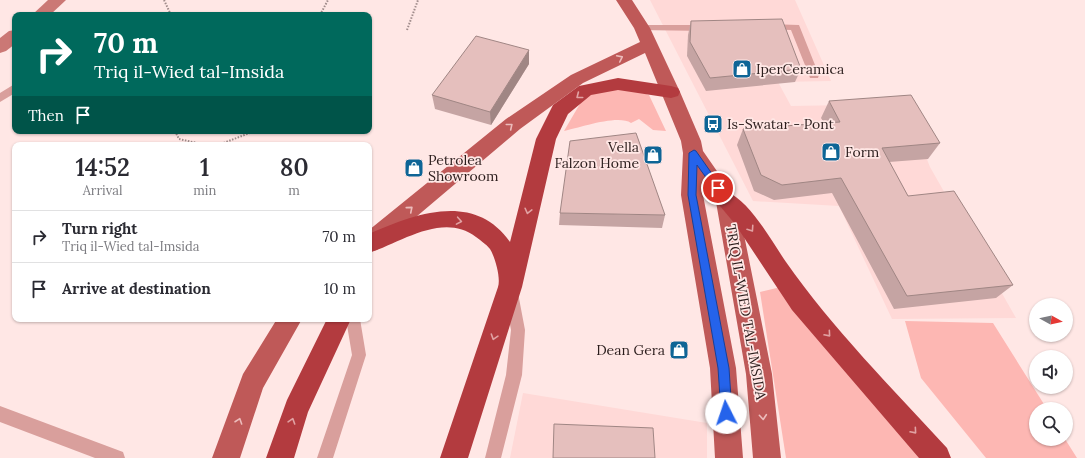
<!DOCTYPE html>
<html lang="en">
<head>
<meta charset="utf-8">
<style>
	:root { --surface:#fff; --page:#f2f2f3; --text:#2b2b33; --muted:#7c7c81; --line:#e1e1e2 }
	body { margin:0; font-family:Lora,serif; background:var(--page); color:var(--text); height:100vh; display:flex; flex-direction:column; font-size:15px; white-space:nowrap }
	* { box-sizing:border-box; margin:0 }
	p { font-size:13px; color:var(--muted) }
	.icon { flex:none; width:22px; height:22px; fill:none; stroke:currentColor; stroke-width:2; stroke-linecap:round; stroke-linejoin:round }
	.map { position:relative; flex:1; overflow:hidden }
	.sheet { position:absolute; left:12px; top:142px; width:360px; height:180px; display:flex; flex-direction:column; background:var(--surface); border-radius:8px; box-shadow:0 1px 3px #0004 }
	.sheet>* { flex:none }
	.top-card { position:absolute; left:12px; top:12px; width:360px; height:122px; border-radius:8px; box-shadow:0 1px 3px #0004; background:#00695c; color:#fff; overflow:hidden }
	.needle { width:26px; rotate:98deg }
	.tools { position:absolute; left:1029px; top:298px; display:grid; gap:8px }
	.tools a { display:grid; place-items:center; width:44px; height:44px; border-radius:50%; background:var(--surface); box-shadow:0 1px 3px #0004; font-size:20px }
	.pin { position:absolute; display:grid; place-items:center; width:34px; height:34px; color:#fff; margin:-17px; border:2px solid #fff; border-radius:50%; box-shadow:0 1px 4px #0007 }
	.me { position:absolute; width:44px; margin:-22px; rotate:356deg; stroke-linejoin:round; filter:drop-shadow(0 0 3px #0008) }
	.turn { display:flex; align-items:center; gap:14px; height:84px; padding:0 16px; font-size:18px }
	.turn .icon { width:52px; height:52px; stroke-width:2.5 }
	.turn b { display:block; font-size:28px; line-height:34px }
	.then { display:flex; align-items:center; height:38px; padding:0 16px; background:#0003; gap:8px; font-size:15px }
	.eta { display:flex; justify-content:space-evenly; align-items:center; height:68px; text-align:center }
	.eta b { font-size:24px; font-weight:600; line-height:28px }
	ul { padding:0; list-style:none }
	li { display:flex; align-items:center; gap:12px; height:52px; padding:0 16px; border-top:1px solid var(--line) }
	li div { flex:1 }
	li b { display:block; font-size:15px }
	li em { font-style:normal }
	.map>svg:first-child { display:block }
	.built { fill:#ffd9d7 }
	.green { fill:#fdb7b3 }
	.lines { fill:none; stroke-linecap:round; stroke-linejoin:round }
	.path { stroke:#9f8b8a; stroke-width:2; stroke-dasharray:1.5 1.5; stroke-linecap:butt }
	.lane { fill:#d99f9c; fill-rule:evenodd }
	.secondary { fill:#cb7875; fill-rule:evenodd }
	.primary { fill:#bf5958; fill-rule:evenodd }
	.highway { fill:#b33b3f; fill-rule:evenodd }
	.wall { fill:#c5a4a3 }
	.shaded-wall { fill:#a08684 }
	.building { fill:#e5bfbd; stroke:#a08684 }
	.oneway { stroke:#ecbcbb }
	.oneway2 { stroke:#e1a2a3 }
	.route { fill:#2563eb; stroke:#184099 }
	.labels { text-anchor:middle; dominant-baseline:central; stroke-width:3.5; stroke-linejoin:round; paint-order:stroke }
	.poi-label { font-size:14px; fill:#2b1d1c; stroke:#ffe7e5; text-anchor:start }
	.street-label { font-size:14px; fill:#2b1d1c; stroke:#ffe7e5 }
</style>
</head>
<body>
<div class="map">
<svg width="1085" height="458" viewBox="0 0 1085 458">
	<rect width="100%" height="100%" fill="#ffe7e5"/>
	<g class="built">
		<path d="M650,0H795L831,81L778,82L791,106L905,104L930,167L1016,318L892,319L839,206L753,201Z"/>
		<path d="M523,393L707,423V458H510Z"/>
	</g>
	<g class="green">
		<path d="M625,87L649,95L666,131L653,130L639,119L631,123C618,114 579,128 564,131L581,102L597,90Z"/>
		<path d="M781,287L924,458H786L760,292Z"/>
		<path d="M905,321L993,323L1047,409H1036V439H1065L1077,458H986L921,378Z"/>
	</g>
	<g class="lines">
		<g class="path">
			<path d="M164,0L171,15"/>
			<path d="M320,15L328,0"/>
			<path d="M407,30L418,0"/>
			<path d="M175,131L179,139L206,145"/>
			<path d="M218,145L255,131"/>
		</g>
		<g class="lane">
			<path d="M767,24L799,25L819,75L818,78H810L809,75L791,30L763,29L762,27L763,25Z"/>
			<path d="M642,25H708L713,28L708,31L638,30L637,28L638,26Z"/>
			<path d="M13,85L15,86V93L0,102V93Z"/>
			<path d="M511,287L516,289L518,293L525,330L522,375L501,458H485L506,375L511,330L504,293L506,289Z"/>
			<path d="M346,319H360L366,355L333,458H317L352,355Z"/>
			<path d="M0,406L123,452L125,458H95L0,422Z"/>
		</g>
		<g class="secondary">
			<path d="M48,0H66L50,15H32Z"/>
			<path d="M15,30V44L6,51L0,53V38L9,31Z"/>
		</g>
		<g class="primary">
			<path d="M616,0H632L650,28L680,92L701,141L703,151L737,200L772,374L781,458H753L746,374L716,202L703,183V195L736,368L743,458H715L710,368L681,195L683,153L681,141L645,53L583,83L520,129L377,250L369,252V230L506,119L571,75L640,42L634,28Z"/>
			<path d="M277,319H302L263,388L240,458H212L243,374Z"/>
		</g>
		<g class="highway">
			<path d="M618,78L671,86L678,88L680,92L678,96L671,98L618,90L591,95L568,114L556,139L522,287L468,458H440L498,287C501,278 495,257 490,249C486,244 481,241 476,237C443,212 402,242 369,253V234C415,214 474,191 510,242L536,139L553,105L579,86Z"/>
			<path d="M726,192C749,199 772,242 786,262C833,329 892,388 947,448L951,458H919L792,310L735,224L715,200L718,194Z"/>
			<path d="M327,319H351L308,412L294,458H266L287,400Z"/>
		</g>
	</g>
	<g class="wall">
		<path d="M691,21L801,69L795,82L706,91L687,56L688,35Z"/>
		<path d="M529,50V64L491,125L435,109L432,95Z"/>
		<path d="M829,101L940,143L928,159L889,162L908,196L1013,285L996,298L894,309L832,193L774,200L754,191L737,145L743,129L824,123L821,118Z"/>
		<path d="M560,213L665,215L662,228L559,225Z"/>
	</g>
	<path class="shaded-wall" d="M529,50V64L491,125L490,112Z"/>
	<g class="building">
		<path d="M782,19L801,69L710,78L690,42L691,21Z"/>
		<path d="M476,36L529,50L490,112L432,95Z"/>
		<path d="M911,95L940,143L882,148L908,196L954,191L1013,285L907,296L841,178L782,185L761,175L743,129L840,122L829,101Z"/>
		<path d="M636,133L665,215L560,213L570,141Z"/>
		<path d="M554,424L653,428L655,458H553Z"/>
	</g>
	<defs><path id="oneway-chevron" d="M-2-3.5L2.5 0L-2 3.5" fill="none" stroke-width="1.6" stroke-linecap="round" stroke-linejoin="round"/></defs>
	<g class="oneway">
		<use href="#oneway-chevron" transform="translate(620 58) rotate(-26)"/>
		<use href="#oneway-chevron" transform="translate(510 126) rotate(-39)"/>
		<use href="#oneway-chevron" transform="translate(410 209) rotate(-40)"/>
		<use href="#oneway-chevron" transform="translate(763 417) rotate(85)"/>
		<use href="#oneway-chevron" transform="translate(239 421) rotate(-71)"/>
	</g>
	<g class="oneway2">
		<use href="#oneway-chevron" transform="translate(579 96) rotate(142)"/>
		<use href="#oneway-chevron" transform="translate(528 211) rotate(104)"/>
		<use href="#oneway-chevron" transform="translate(459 221) rotate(10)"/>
		<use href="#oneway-chevron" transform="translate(751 229) rotate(56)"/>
		<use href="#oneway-chevron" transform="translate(828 334) rotate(49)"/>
		<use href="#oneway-chevron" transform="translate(494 337) rotate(108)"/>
		<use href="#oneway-chevron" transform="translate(292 421) rotate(-72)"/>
		<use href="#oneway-chevron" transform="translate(914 431) rotate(49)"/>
	</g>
	<path class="route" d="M694,150L696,151L722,188L721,190H715L697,165L696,195L729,368L732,413L730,417L726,418L722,417L721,413L718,368L688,195L689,153Z"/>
	<defs>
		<symbol id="shop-square" viewBox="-11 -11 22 22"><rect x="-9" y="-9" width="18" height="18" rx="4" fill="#0e6596" stroke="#ffe7e5"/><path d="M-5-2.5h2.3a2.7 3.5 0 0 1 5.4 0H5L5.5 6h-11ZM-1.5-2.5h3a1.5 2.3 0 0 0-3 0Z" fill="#fff"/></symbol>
		<symbol id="bus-square" viewBox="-11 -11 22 22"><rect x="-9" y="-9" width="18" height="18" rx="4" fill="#0e6596" stroke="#ffe7e5"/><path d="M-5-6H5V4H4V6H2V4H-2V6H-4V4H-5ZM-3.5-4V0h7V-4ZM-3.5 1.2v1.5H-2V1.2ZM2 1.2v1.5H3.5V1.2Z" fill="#fff"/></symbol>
	</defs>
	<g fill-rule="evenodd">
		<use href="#shop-square" x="731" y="58" width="22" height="22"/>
		<use href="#bus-square" x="702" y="113" width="22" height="22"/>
		<use href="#shop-square" x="820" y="141" width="22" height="22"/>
		<use href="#shop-square" x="642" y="144" width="22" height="22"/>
		<use href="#shop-square" x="403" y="157" width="22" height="22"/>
		<use href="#shop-square" x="668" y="339" width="22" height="22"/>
	</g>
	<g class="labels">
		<g class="poi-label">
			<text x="756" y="69">IperCeramica</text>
			<text x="727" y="124">Is-Swatar - Pont</text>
			<text x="639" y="147" text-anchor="end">Vella<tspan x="639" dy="16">Falzon Home</tspan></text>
			<text x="845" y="152">Form</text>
			<text x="428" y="160">Petrolea<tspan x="428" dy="16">Showroom</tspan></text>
			<text x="665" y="350" text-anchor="end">Dean Gera</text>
		</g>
		<g class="street-label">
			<text transform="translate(746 312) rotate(80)">TRIQ IL-WIED TAL-IMSIDA</text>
		</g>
	</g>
</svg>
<div class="tools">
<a><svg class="needle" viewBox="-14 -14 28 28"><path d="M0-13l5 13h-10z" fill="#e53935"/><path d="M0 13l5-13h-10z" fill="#7c7c81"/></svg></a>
<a><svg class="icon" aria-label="sound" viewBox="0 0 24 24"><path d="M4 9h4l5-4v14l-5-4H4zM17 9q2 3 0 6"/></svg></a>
<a><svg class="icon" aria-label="search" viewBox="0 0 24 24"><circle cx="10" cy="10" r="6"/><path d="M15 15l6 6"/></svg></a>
</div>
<div class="pin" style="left:718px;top:188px;background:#d93025"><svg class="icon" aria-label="arrive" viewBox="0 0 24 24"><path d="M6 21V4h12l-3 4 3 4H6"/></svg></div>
<svg class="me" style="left:726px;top:413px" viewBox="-20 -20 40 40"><circle r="19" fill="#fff"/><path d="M0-13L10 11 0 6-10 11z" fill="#2563eb"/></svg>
<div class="top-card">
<div class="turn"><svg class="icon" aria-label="right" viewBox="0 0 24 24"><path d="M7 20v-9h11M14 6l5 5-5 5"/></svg><div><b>70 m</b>Triq il-Wied tal-Imsida</div></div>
<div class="then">Then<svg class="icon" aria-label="arrive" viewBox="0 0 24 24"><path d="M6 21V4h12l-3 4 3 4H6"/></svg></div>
</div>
<section class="sheet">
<div class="eta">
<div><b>14:52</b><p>Arrival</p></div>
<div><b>1</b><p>min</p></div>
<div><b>80</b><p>m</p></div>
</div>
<ul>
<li><svg class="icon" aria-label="right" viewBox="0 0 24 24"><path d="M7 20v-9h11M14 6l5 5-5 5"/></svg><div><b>Turn right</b><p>Triq il-Wied tal-Imsida</p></div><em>70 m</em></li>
<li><svg class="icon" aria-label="arrive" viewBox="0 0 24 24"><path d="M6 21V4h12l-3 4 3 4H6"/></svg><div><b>Arrive at destination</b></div><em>10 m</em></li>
</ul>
</section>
</div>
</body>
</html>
